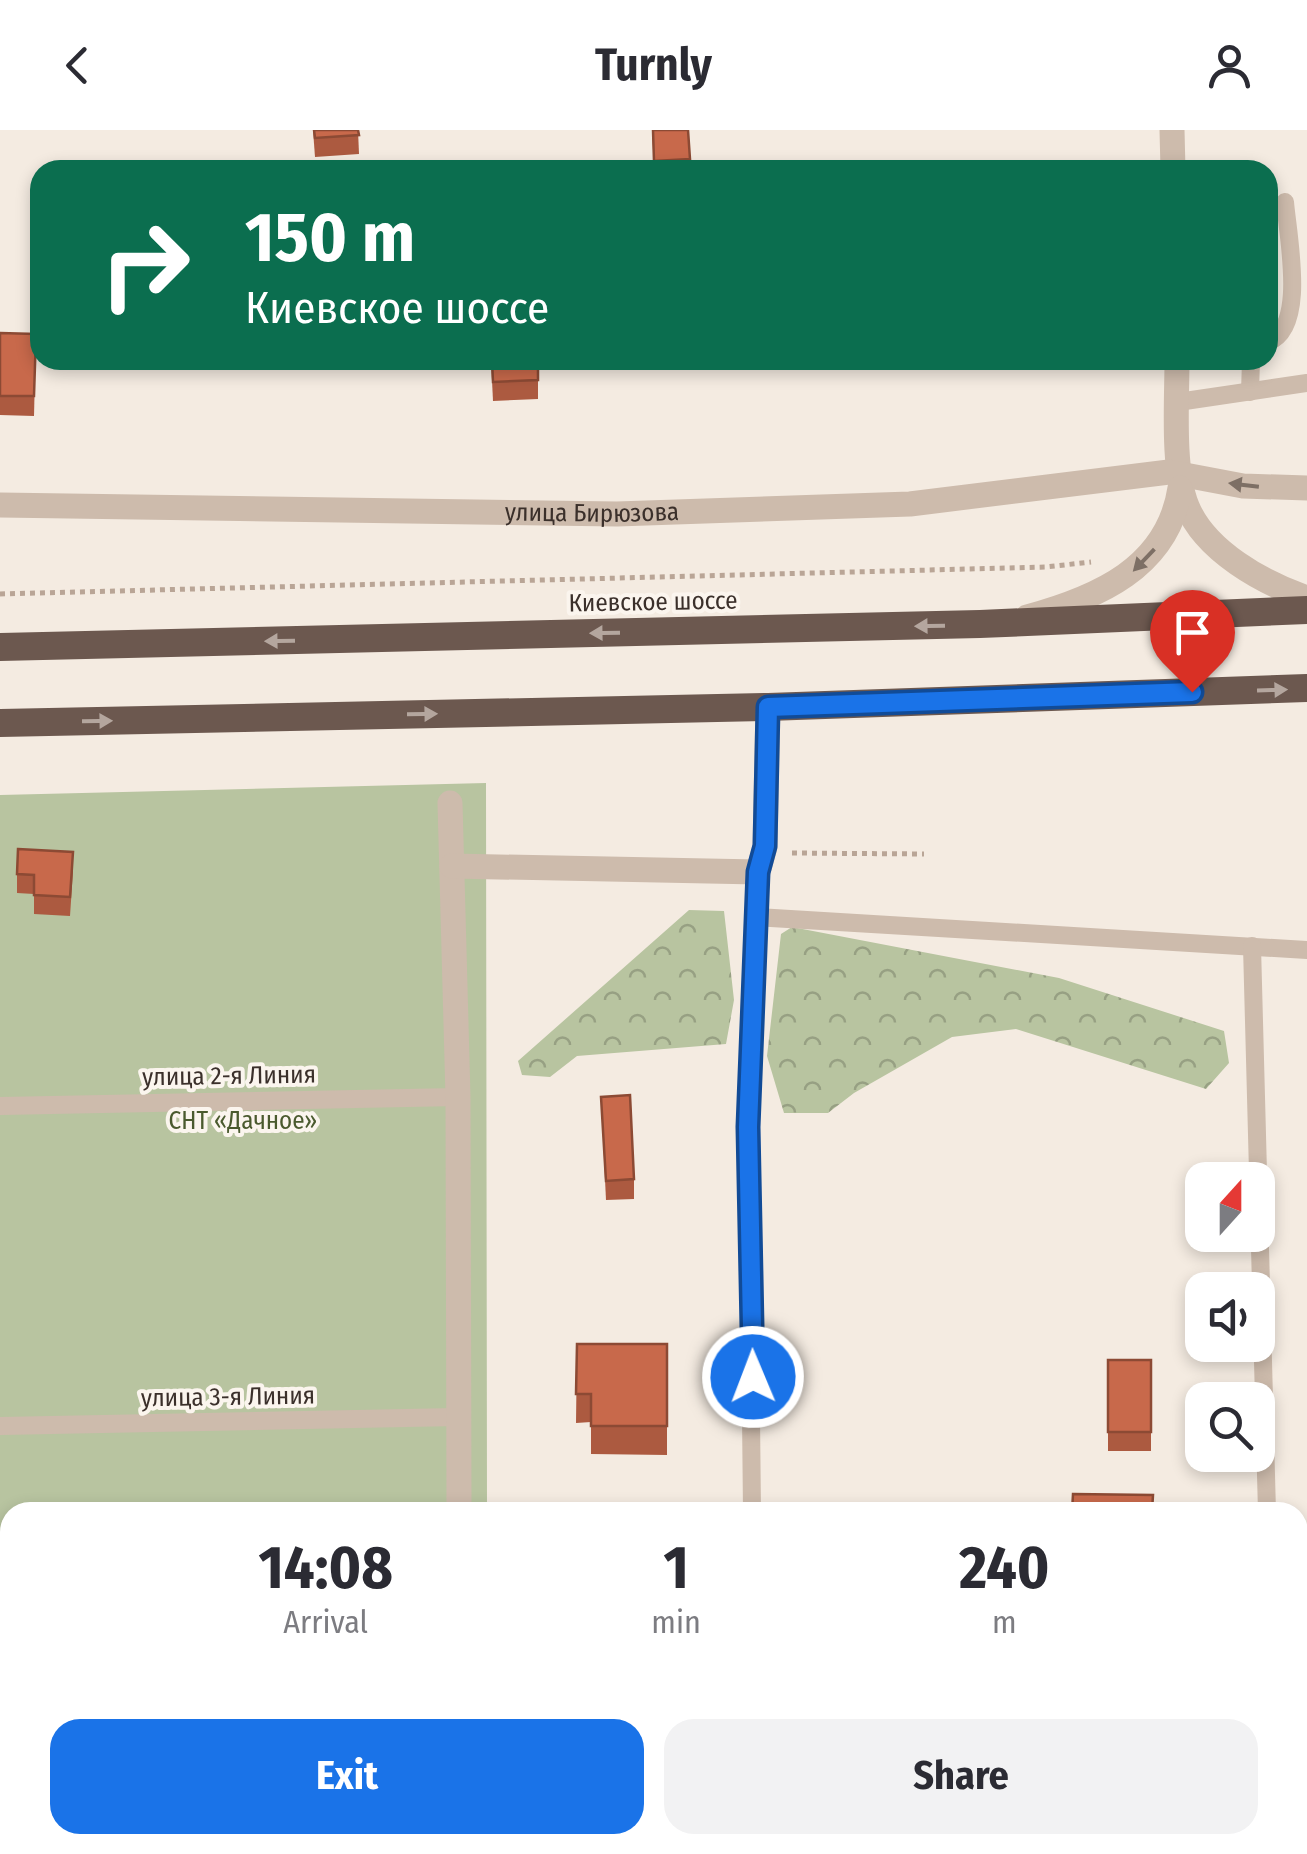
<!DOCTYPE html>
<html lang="en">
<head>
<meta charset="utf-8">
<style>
	:root { --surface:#fff; --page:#f2f2f3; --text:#2b2b33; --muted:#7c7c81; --accent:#1a73e8 }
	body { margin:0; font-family:"Fira Sans Condensed",sans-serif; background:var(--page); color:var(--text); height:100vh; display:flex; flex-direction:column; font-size:38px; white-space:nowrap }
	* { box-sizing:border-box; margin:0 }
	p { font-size:32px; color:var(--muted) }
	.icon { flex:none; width:55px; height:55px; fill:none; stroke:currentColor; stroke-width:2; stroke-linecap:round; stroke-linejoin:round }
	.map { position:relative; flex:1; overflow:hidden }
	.details { position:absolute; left:0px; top:1372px; width:1308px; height:352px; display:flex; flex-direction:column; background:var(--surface); border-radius:30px 30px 0 0; box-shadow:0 5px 15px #0003 }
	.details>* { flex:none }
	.banner { position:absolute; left:30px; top:30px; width:1248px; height:210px; border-radius:30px; box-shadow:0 5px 15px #0003; background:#0b6e4f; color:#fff; overflow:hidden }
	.needle { width:65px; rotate:21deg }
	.tools { position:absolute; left:1185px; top:1032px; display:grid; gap:20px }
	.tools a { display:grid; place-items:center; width:90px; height:90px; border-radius:20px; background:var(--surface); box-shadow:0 5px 15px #0003; font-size:50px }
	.pin { position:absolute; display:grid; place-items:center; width:85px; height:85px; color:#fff; margin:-102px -42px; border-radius:50% 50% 50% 0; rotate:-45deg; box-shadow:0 0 10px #0007 }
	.pin .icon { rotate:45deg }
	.me { position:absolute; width:110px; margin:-55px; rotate:359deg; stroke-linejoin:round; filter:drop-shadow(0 0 8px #0008) }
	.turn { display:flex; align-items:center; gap:35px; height:210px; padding:0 50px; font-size:45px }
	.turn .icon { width:130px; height:130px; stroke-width:2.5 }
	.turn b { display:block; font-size:70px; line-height:85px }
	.eta { display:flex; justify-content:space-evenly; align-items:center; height:170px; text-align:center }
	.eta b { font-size:60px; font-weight:700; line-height:70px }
	.button { display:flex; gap:20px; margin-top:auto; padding:20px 50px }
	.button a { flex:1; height:115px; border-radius:30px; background:var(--accent); color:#fff; font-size:40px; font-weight:700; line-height:115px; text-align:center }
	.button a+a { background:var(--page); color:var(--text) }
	header { display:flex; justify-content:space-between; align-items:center; height:130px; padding:0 50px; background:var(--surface); font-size:45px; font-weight:700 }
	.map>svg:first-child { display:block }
	.green { fill:#b8c4a0 }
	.forest { fill:url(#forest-crowns) }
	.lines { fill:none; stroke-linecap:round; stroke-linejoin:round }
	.path { stroke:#b9a596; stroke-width:5; stroke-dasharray:5 5; stroke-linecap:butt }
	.service { stroke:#cdbbac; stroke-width:18 }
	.minor { stroke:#cdbbac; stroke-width:25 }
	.trunk { stroke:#6c584f; stroke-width:28 }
	.wall { fill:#ac5a40 }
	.building { fill:#c8694b; stroke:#8c4a34; stroke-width:2.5 }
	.oneway { fill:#7d6f65 }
	.oneway2 { fill:#b4a69e }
	.route-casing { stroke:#114b97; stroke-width:25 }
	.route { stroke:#1a73e8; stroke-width:18 }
	.labels { text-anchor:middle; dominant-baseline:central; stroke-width:8; stroke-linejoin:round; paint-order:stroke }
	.street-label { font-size:25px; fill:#3b302b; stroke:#fbf5ee }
	.park-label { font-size:25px; fill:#4a5a2e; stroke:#fbf5ee }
</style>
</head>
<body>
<header><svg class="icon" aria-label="back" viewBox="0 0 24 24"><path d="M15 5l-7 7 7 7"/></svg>Turnly<svg class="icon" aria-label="person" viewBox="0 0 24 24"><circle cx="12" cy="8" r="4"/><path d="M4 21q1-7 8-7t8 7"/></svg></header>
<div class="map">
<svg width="1307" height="1724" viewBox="0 0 1307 1724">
	<defs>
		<pattern id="forest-crowns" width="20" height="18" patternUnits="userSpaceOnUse" patternTransform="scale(2.5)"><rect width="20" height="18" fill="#b8c4a0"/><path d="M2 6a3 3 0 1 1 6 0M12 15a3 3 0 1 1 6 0" fill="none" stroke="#97a083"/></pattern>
	</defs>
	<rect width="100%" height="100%" fill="#f4ebe1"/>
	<path class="green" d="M486,653L487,1382H10V1715H488V1724H0V665Z"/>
	<g class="forest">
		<path d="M689,780L724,781L734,870L726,914L577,926L550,947L522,945L518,931Z"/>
		<path d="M792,797L1059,848L1224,901L1229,933L1206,959L1016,899L952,907L854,963L828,983H784L767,926L781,804Z"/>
	</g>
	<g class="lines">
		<g class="path">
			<path d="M0,464L1046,437L1091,432"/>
			<path d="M792,723L924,724"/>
		</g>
		<g class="service">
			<path d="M1268,212C1307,198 1288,108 1285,72"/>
			<path d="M1250,262L1251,230"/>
			<path d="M1178,272L1307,253"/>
			<path d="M756,787L1307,820"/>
			<path d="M1252,816L1267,1382"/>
			<path d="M0,976L458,967"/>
			<path d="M0,1296L457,1287"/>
			<path d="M752,1382L748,997L758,742"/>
			<path d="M0,1604H10"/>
			<path d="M1271,1715V1724"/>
			<path d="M746,1724V1715"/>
		</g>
		<g class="minor">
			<path d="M1172,0L1173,40"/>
			<path d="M1177,230C1177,270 1172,340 1187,376C1205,421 1263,453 1307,468"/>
			<path id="s1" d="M0,375L617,384L910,374L1169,342L1243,356L1307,358"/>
			<path d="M1027,487C1097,468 1168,438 1180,358"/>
			<path d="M450,673L458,967L459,1382"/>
			<path d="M452,736L758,742L765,717L768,577"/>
			<path d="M467,1715L468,1724"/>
		</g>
		<g class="trunk">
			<path d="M0,517L980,494L1307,480"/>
			<path d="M0,593L768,577L1307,558"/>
		</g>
	</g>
	<g class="wall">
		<path d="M313,0H358L359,24L315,27Z"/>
		<path d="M652,0H688L690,40H654Z"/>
		<path d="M0,203L36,204L34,286L0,285Z"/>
		<path d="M491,230H538V269L493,271Z"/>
		<path d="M774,230H824L823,233Z"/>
		<path d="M73,741L70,786L34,784V764L17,763V744Z"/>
		<path d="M601,967L634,1049V1069L606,1070Z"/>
		<path d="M577,1214H667V1325L591,1324V1292L576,1293Z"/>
		<rect x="1108" y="1230" width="43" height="91"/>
	</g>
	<g class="building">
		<path d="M314,0H358L359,5L315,8Z"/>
		<path d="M653,0H688L690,29L654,31Z"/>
		<path d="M1268,57H1269L1268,163Z"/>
		<path d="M0,203L36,204L34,266H0Z"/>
		<path d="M492,230H538V250L493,252Z"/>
		<path d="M18,719L73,722L70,767L34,765V745L17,744Z"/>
		<path d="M630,965L634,1049L606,1051L601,967Z"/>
		<path d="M577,1214H667V1296H591V1264H576Z"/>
		<rect x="1108" y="1230" width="43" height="72"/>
		<path d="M1073,1364L1153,1365L1152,1382H1072Z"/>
	</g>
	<defs><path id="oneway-solid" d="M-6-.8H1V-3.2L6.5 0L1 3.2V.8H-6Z" transform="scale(2.5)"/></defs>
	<g class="oneway">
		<use href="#oneway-solid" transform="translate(1244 355) rotate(-173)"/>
		<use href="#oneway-solid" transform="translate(1144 430) rotate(134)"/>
	</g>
	<g class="oneway2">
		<use href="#oneway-solid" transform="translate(930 496) rotate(179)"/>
		<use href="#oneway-solid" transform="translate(605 503) rotate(179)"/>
		<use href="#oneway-solid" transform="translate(280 511) rotate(179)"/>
		<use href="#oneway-solid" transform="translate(1272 560) rotate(-2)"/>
		<use href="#oneway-solid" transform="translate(422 584) rotate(-1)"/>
		<use href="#oneway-solid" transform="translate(97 591) rotate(-1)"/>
	</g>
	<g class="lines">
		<defs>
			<path id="route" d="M753,1247L748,997L758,742L765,716L768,577L1192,562"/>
		</defs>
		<use href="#route" class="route-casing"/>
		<use href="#route" class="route"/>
	</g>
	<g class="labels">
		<g class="street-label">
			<text stroke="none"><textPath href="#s1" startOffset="592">улица Бирюзова</textPath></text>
			<text transform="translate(653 472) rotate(-1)">Киевское шоссе</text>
			<text transform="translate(229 946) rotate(-1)">улица 2-я Линия</text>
			<text transform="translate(228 1267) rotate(-1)">улица 3-я Линия</text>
		</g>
		<g class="park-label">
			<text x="243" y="991">СНТ «Дачное»</text>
		</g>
	</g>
</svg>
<div class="tools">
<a><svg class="needle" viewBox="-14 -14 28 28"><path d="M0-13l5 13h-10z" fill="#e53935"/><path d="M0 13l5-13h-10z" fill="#7c7c81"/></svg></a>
<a><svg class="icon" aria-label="sound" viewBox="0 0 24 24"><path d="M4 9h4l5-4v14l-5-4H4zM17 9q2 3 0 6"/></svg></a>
<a><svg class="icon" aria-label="search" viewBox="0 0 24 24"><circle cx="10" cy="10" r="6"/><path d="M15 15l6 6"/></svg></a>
</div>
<div class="pin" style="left:1192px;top:562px;background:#d93025"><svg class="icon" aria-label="arrive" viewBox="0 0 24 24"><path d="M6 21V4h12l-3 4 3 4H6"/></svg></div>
<svg class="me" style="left:753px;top:1247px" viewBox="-20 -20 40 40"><circle r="17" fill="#1a73e8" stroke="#fff" stroke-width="3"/><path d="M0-11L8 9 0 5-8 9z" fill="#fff"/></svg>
<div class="banner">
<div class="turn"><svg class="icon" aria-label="right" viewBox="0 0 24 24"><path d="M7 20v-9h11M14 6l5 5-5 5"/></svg><div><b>150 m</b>Киевское шоссе</div></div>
</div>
<section class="details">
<div class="eta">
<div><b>14:08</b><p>Arrival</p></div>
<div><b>1</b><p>min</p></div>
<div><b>240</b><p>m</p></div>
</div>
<div class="button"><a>Exit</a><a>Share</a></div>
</section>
</div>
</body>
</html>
